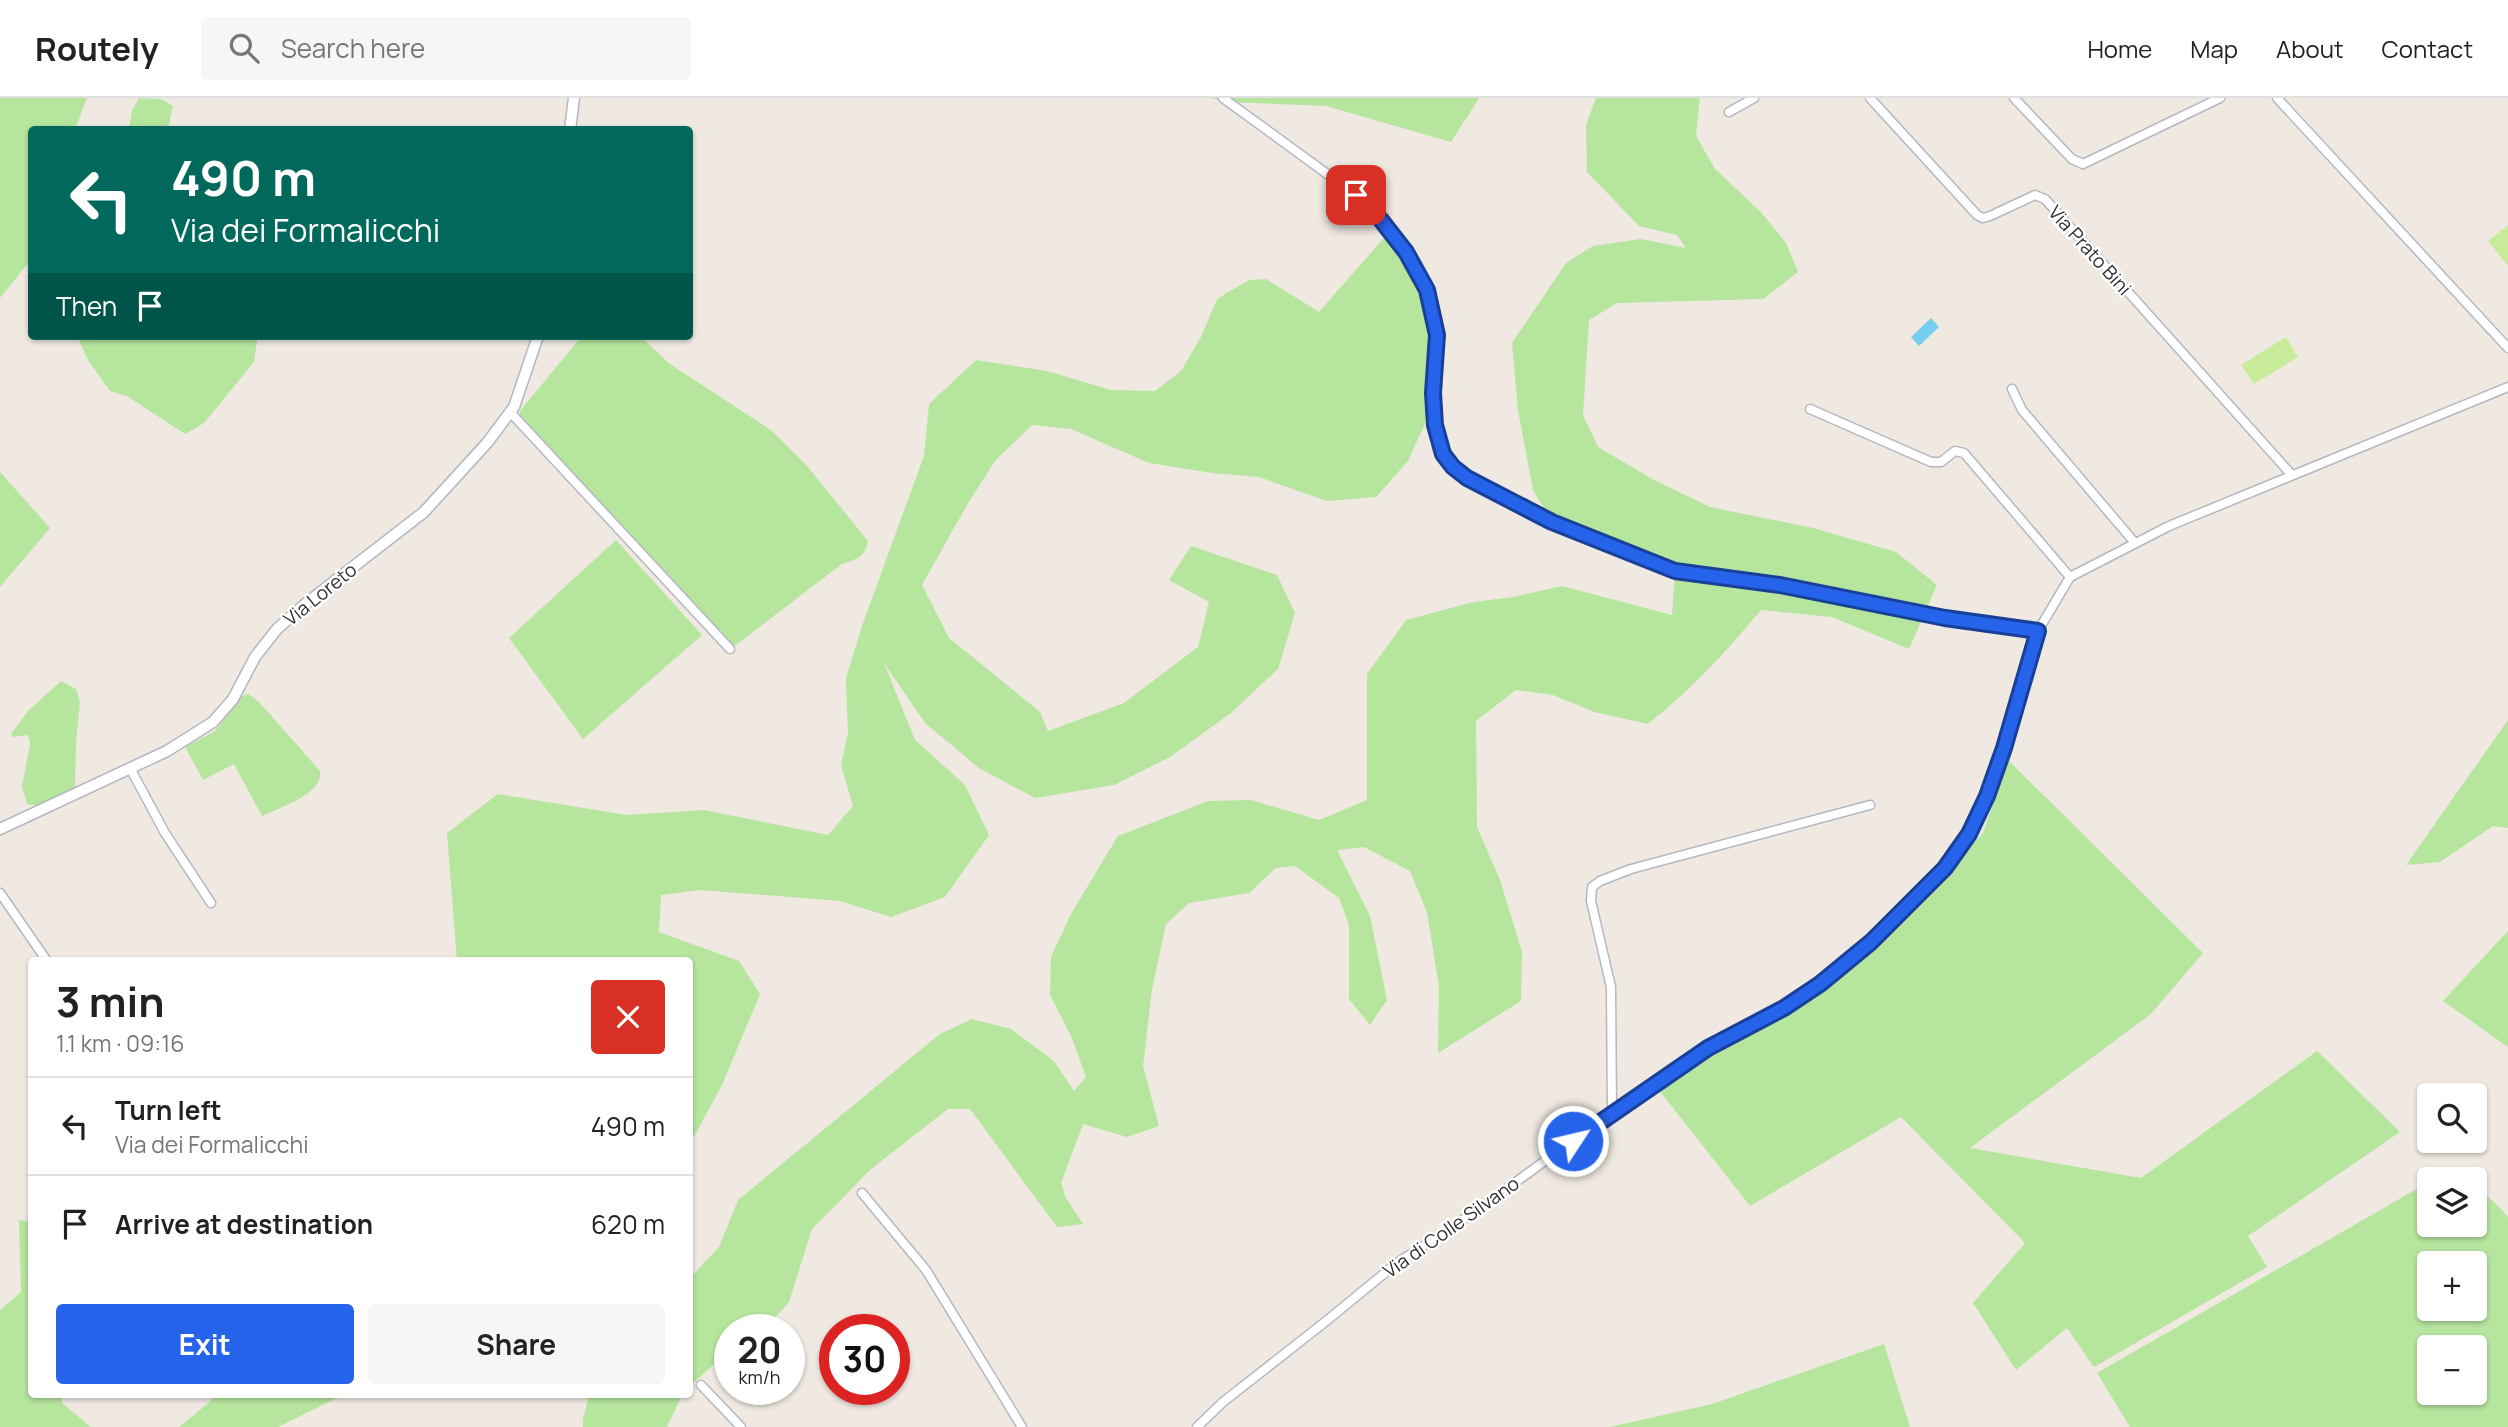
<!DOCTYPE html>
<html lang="en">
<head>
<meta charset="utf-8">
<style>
	:root { --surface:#fff; --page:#f6f6f6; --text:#222; --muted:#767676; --line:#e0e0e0; --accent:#2563eb }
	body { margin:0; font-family:Manrope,sans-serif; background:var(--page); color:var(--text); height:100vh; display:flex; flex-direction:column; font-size:26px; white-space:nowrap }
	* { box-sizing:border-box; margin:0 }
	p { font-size:23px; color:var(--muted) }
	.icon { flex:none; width:38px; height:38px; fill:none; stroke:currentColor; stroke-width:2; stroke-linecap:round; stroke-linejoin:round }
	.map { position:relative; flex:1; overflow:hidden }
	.side { position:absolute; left:28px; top:859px; width:665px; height:441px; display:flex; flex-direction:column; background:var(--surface); border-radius:7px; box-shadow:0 2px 5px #0004 }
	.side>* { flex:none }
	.hud { position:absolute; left:28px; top:28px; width:665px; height:214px; border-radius:7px; box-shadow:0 2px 5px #0004; background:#00695c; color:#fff; overflow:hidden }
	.fabs { position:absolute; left:2417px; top:985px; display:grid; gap:14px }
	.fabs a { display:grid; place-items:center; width:70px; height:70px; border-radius:7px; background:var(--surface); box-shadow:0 2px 5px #0004; font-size:35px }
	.speed { position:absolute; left:714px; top:1216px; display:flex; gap:14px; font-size:35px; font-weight:700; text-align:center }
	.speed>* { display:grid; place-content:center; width:91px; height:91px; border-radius:50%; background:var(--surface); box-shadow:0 2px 5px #0004; line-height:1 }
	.speed small { font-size:18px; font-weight:400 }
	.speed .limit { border:10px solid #d22; background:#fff; color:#111 }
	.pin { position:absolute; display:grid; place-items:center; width:60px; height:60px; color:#fff; margin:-30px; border-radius:14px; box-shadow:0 4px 10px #0006 }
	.me { position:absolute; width:77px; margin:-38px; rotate:55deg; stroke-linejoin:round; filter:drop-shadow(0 0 5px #0008) }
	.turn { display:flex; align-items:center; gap:24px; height:147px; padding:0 28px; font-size:32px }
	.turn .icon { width:91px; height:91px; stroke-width:2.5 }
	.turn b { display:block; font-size:49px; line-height:60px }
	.then { display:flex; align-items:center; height:66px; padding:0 28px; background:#0003; gap:14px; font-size:26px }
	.round { display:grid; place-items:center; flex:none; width:74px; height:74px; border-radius:7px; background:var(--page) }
	.headline { display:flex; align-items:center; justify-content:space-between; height:119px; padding:0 28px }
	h1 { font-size:42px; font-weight:700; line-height:52px }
	.cta { display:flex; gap:14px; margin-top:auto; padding:14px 28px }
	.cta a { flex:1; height:80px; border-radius:7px; background:var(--accent); color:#fff; font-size:28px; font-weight:700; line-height:80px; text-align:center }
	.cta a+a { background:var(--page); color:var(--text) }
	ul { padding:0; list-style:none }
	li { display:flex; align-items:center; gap:21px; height:98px; padding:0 28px; border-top:2px solid var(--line) }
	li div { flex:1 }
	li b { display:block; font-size:26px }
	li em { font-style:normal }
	header { display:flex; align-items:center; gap:42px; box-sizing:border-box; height:98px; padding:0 35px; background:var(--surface); border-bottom:2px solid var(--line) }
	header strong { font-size:33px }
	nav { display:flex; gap:38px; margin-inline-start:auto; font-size:24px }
	.search { width:490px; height:63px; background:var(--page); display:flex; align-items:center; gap:18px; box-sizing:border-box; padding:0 24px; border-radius:7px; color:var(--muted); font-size:26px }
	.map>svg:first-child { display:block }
	.green { fill:#b6e59e; fill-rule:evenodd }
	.pitch { fill:#c9ec9a }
	.water { fill:#75cff0 }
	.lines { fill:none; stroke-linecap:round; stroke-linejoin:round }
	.minor-casing { stroke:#b4b7c1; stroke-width:11 }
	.tertiary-casing { stroke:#b4b7c1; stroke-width:13 }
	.minor { stroke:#fff; stroke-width:8 }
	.tertiary { stroke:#fff; stroke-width:10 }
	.route-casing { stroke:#184099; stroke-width:18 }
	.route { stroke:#2563eb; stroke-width:12 }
	.labels { text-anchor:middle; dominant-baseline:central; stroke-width:5; stroke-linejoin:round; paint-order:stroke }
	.street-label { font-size:19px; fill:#2e2e2e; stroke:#fff }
</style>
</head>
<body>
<header>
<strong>Routely</strong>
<div class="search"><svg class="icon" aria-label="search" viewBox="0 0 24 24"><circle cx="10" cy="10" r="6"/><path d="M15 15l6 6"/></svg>Search here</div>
<nav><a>Home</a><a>Map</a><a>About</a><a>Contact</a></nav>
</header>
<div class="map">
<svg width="2508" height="1329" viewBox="0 0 2508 1329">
	<rect width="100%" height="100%" fill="#efe9e1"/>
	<g class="green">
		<path d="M0,0H87L75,31L32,32L31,158L29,164L0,200Z"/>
		<path d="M139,0L161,1L173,8L168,31H129L132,12Z"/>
		<path d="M1210,0H1479L1451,44L1326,8L1228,4Z"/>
		<path d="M1596,0H1700L1696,38L1715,71L1761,114L1786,145L1798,174L1763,201L1617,205L1589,222L1583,317L1598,349L1654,382L1710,409L1813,430L1896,454L1937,487L1909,551L1832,519L1761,512C1726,554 1691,592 1648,626L1594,614L1553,597L1516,592L1476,623L1477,729L1500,782L1522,854L1521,903L1438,955L1439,889L1427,814L1410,773L1364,749L1337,752L1370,818L1387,902L1370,927L1349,901V827L1339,800L1295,768L1276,770L1249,795L1189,805L1166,826L1152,891L1143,968L1159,1028L1127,1039L1083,1026L1061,1085L1066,1100L1083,1126L1057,1129L970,1011H948L871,1071L812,1131L789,1204L763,1232H730V1256L712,1268L690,1288V1180L719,1149L738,1102L940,936L972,921L1011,931L1054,963L1074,993L1086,979L1071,938L1050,897L1051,859L1071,816L1118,738L1208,703L1251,702L1319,722L1367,702V576L1406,522L1473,504L1513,499L1562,488L1672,517L1675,473L1552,424L1533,392L1518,312L1512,245L1566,165L1593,148L1641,141L1686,150L1677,137L1639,128L1587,74L1586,27Z"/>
		<path d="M1390,133L1406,154L1435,225L1433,308L1408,363L1376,399L1327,403L1259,379L1212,375L1149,365L1071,331L1032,327L995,363L967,407L922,487L949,540L1040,614L1048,633L1124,605L1198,549L1209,504L1169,482L1191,448L1277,477L1295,515L1278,571L1231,615L1170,659L1114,687L1035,700L979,670L925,625L884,565L915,642L965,687L989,737L945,799L891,819L840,803L701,792L661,797L659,834L739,863L760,896L722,987L690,1046V863H457L447,735L498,696L627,717L704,712L828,737L853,708L841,667L848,635L846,580L863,525L924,358L929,306L976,262L1047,273L1111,292L1155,293L1181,273L1201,239L1217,201L1249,182L1266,181L1319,214Z"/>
		<path d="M77,238H253L257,243L254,264L204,325L185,336L127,298L110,293L88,262Z"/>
		<path d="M582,238H640L670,266L771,332L807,368L868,443C865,459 857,461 842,466L733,549L520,319V313Z"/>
		<path d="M0,374L50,430L0,489Z"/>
		<path d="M616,442L702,537L583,641L509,540Z"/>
		<path d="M61,583L76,591L80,604L76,644L75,690C63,699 42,710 27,706L22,689L30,646L28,637L13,639L11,636L28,613Z"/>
		<path d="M248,596L259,604L320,673C324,696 279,710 262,718L234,666L203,682L185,649L215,633L241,598Z"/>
		<path d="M2508,622V730L2493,728L2440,764L2406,767Z"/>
		<path d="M2008,662L2203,855L2151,916L1970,1050L2141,1080L2317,953L2400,1034L2248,1138L2267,1169L2094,1269L2067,1230L2016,1272L1973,1205L2025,1145L1901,1019L1750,1108L1659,992L1855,869L1983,735Z"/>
		<path d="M2508,833V949L2443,903Z"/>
		<path d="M2429,1084V1127H2474L2475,1089L2494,1104L2508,1119V1329H2130L2097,1275ZM2429,1166H2474V1211H2429ZM2429,1250H2474V1295H2429Z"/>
		<path d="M19,1122L31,1124L32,1297H61L62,1305L91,1329H0V1212L21,1194Z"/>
		<path d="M1884,1246L1910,1329H1610L1712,1306Z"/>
		<path d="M218,1297H343L278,1329H179Z"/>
		<path d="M589,1297H682L667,1329H583V1321Z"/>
	</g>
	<g class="pitch">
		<path d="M2508,127V168L2488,143Z"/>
		<path d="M2286,239L2298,259L2254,286L2241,267Z"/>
	</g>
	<path class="water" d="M1931,220L1939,229L1919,248L1911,239Z"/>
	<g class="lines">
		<defs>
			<g id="minor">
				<path d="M1223,0L1356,97L1390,133L1414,166L1431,205L1437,237L1433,308L1439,346L1450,366L1467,380L1552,424L1675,473L1781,487L1945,521L2038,533"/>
				<path d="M1870,0L1977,117L1983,120L1990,118L2035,97L2045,101L2291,376"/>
				<path d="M2014,0L2072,61L2083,66L2220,0"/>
				<path d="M2277,0L2508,250"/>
				<path d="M1729,14L1754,0"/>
				<path d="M2012,291L2022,312L2135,445"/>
				<path d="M1810,311L1931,364H1941L1955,353L1964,355L2070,479"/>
				<path d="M511,315L730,551"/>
				<path d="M130,670L165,735L211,805"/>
				<path d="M0,795L47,863"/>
				<path d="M1612,1016L1611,889L1591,803L1592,789L1600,783L1631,771L1870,707"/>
				<path d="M862,1095L926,1172L1022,1329"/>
				<path d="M701,1287L741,1329"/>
				<path d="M1197,1329L1223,1304L1325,1224L1397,1165L1472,1116L1553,1057L1694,959L1805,897L1848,865L1871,844L1945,770L1975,726L2004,650L2038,533L2070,479L2169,428L2508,289"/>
			</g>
			<g id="tertiary">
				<path d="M570,32L574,0"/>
				<path d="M0,731L167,653L213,624L233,601L255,559L277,531L304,507L424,414L487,345L514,309L538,238"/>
			</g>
		</defs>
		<use href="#minor" class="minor-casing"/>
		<use href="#tertiary" class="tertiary-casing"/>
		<use href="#minor" class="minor"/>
		<use href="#tertiary" class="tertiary"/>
	</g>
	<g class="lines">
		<defs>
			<path id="route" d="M1356,97L1381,122L1406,154L1427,192L1437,237L1433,295L1435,327L1443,356L1453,369L1467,380L1552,424L1675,473L1780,487L1945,520L2038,533L2004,650L1987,698L1969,736L1945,770L1871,844L1820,886L1784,910L1708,950L1573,1043"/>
		</defs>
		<use href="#route" class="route-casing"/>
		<use href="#route" class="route"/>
	</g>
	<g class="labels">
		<g class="street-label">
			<text transform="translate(2090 152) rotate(48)">Via Prato Bini</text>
			<text transform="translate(320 496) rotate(-39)">Via Loreto</text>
			<text transform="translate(1451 1129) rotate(-35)">Via di Colle Silvano</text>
		</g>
	</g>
</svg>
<div class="fabs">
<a><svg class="icon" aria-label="search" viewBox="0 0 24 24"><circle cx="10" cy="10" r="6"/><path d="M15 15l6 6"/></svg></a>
<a><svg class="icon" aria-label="layers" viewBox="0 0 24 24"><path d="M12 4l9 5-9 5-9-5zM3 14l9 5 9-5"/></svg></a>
<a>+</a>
<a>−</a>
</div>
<div class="speed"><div>20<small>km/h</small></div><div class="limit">30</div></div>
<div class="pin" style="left:1356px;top:97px;background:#d93025"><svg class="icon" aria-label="arrive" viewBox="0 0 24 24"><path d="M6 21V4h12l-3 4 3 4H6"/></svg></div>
<svg class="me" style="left:1573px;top:1043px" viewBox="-20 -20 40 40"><circle r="17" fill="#2563eb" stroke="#fff" stroke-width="3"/><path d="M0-11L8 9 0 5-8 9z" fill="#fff"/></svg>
<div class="hud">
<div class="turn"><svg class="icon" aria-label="left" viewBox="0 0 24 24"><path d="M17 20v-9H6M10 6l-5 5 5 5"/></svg><div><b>490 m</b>Via dei Formalicchi</div></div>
<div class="then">Then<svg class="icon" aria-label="arrive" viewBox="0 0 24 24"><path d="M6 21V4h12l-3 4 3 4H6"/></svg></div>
</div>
<section class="side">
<div class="headline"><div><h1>3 min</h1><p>1.1 km · 09:16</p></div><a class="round" style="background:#d93025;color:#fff"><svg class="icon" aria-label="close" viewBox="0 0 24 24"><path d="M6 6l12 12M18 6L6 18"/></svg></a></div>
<ul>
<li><svg class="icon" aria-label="left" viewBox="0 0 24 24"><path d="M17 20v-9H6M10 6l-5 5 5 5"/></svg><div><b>Turn left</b><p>Via dei Formalicchi</p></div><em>490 m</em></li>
<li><svg class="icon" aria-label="arrive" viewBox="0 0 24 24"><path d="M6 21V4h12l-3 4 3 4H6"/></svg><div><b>Arrive at destination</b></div><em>620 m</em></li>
</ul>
<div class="cta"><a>Exit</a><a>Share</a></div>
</section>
</div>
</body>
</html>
